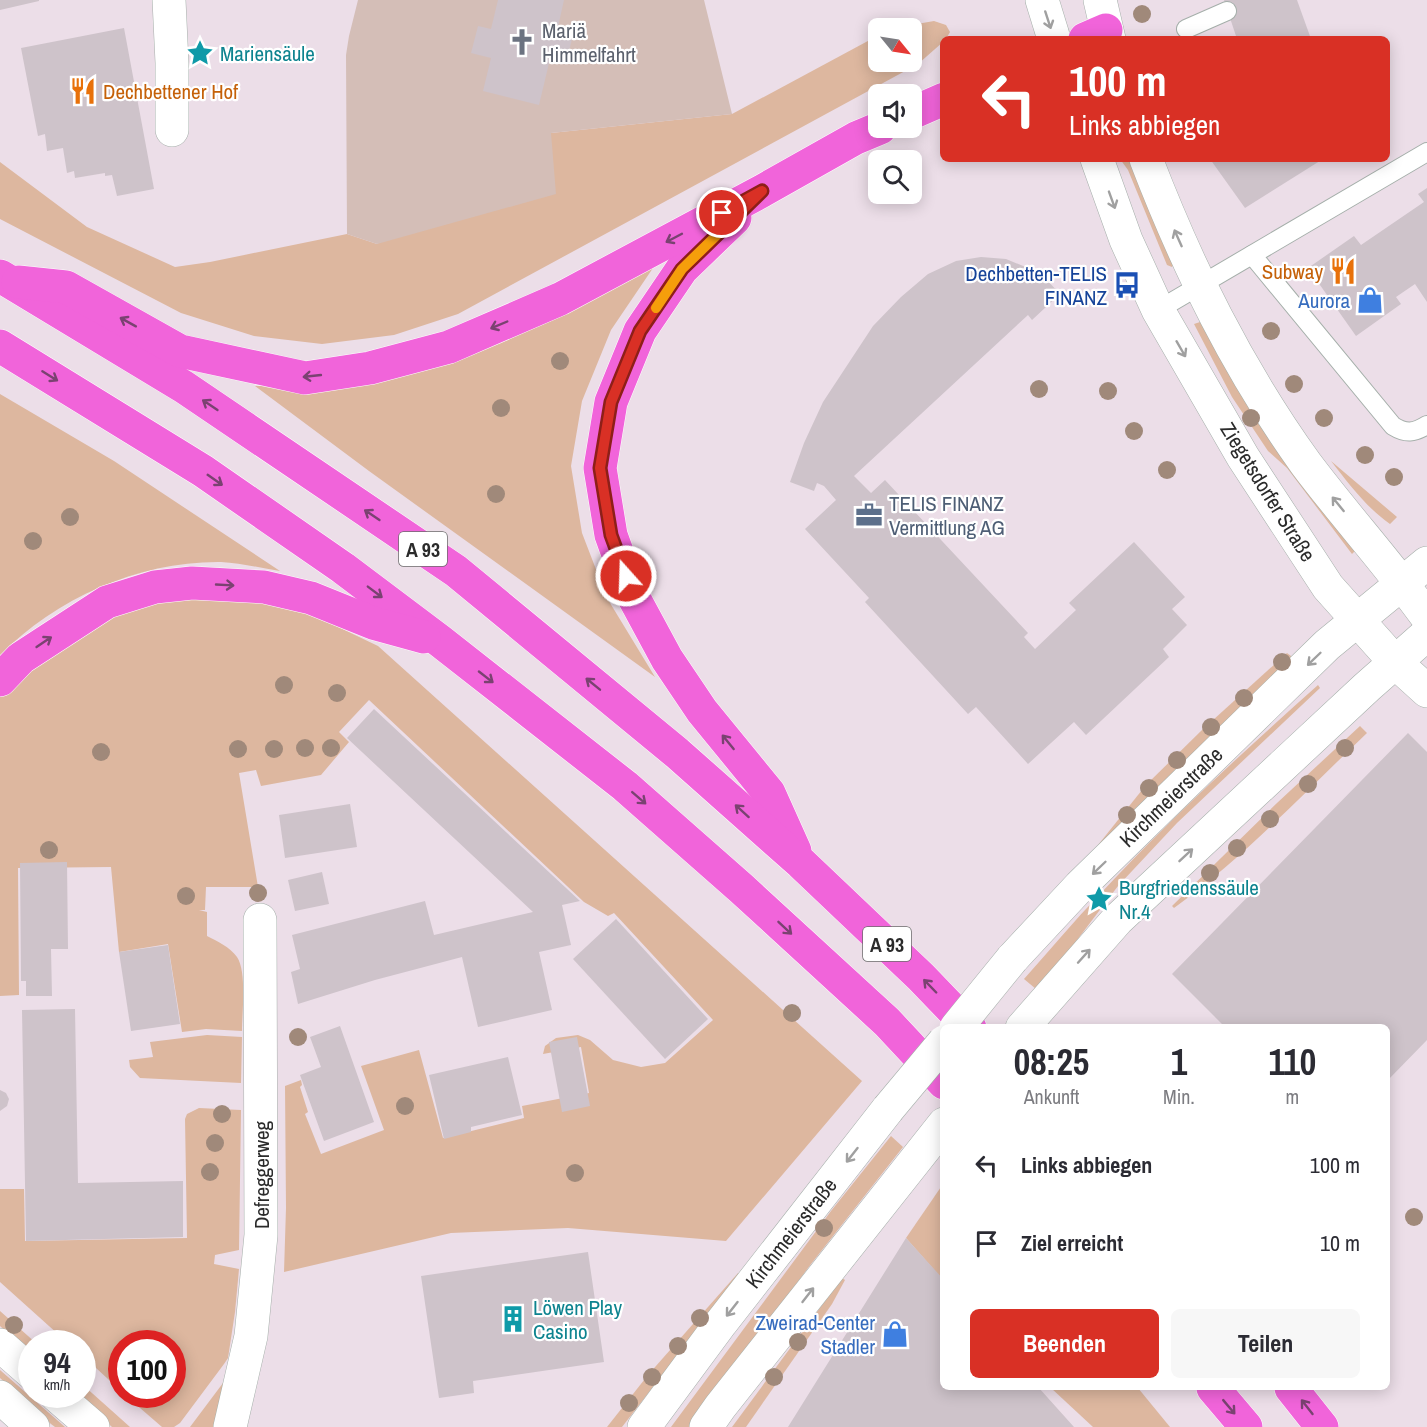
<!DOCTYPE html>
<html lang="de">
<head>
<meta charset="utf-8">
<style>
	:root { --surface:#fff; --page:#f7f7f7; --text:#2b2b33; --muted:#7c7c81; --accent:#d93025 }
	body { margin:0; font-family:"Archivo Narrow",sans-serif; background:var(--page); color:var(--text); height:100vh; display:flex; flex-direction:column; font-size:22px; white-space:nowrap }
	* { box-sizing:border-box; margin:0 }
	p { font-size:20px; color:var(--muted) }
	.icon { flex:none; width:33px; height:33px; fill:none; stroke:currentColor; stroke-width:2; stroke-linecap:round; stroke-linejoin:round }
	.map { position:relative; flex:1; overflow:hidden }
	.sheet { position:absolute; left:940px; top:1024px; width:450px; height:366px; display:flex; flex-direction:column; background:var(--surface); border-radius:9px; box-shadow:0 3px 15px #0003 }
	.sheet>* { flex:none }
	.top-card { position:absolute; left:940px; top:36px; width:450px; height:126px; border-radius:9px; box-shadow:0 3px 15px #0003; background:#d93025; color:#fff; overflow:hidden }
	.needle { width:39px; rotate:120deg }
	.fabs { position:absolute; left:868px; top:18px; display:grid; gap:12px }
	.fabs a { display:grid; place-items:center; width:54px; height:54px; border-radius:9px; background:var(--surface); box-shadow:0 3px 15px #0003; font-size:30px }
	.speed { position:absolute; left:18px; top:1330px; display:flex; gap:12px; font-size:30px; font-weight:700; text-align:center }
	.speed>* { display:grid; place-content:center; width:78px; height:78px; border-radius:50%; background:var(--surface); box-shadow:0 3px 15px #0003; line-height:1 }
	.speed small { font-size:15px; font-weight:400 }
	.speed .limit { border:9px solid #d22; background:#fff; color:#111 }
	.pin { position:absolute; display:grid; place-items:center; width:51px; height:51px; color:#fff; margin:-26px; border:3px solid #fff; border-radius:50%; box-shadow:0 2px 6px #0007 }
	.me { position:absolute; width:66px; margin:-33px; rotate:340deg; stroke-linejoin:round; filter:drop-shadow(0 0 4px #0008) }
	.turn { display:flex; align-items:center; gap:21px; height:126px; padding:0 30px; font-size:27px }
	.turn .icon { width:78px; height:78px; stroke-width:2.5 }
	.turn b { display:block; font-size:42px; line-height:51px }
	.eta { display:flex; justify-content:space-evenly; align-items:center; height:102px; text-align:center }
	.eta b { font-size:36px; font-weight:800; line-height:42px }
	.primary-button { display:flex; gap:12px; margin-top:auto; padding:12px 30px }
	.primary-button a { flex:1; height:69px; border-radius:9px; background:var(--accent); color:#fff; font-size:24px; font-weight:800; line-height:69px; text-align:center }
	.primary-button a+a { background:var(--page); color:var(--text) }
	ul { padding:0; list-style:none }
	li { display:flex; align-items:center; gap:18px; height:78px; padding:0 30px }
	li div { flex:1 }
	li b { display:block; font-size:22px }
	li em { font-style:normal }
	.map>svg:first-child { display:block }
	.green { fill:#ddb79f }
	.cemetery { fill:#d4beb7 }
	.building { fill:#cec3ca }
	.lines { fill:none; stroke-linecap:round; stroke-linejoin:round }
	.lane-casing { stroke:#a5afaa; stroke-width:20 }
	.street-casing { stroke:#a5afaa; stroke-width:34 }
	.secondary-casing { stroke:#a5afaa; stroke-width:34 }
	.highway-casing { stroke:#fff; stroke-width:34 }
	.lane { stroke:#fff; stroke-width:18 }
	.street { stroke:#fff; stroke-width:33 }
	.secondary { stroke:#fff; stroke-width:33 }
	.highway { stroke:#f164da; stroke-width:33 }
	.secondary-bridge-casing { stroke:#a5afaa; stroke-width:34; stroke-linecap:butt }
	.secondary-bridge { stroke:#fff; stroke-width:33 }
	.tree { fill:#a0897a }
	.oneway { stroke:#a0a0a0 }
	.oneway2 { stroke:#7a4271 }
	.route-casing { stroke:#8d1f18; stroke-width:15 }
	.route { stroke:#d93025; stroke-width:10 }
	.slow { stroke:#f59e0b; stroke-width:10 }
	.labels { text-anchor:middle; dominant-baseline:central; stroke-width:4.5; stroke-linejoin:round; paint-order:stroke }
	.shield { fill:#fff; stroke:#6b6b6b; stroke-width:1.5 }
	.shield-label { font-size:20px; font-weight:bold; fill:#2b2b2b }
	.worship-label { font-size:21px; fill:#5b616d; stroke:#fff; text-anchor:start }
	.culture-label { font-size:21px; fill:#0d838f; stroke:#fff; text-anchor:start }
	.food-label { font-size:21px; fill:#c56008; stroke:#fff; text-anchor:start }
	.transit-label { font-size:21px; fill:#164399; stroke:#fff; text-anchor:end }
	.shop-label { font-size:21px; fill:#366cbe; stroke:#fff; text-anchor:end }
	.street-label { font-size:21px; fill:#2b2b2b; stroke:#fff }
	.service-label { font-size:21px; fill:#4e5e75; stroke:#fff; text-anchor:start }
</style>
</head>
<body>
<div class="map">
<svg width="1427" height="1427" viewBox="0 0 1427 1427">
	<rect width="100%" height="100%" fill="#ecdee8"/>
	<g class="green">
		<path d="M934,21L946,25L950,32L946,39H944L943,42L918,64L458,314L394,335L322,344L254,336L181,313L0,219V162L87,227L175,267L210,262L347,234L377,244L551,133L732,114L879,35V62H912V28H894Z"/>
		<path d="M1120,159H1133L1174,263L1172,267L1167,265L1128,170Z"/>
		<path d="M653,268L611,330L582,401L571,466L582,533L607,598L655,677L369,471L255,386H313Z"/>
		<path d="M1200,322L1243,397L1356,550L1352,554L1287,468L1268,451L1232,397L1194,324Z"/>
		<path d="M0,394L114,461L280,571C261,568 240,563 221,562C139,561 57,598 0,655Z"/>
		<path d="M1331,461L1397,517L1390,524C1366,507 1349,484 1331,461Z"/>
		<path d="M196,595L261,602L309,613L378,646L862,1081L726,1241L568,1228L451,1233L284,1272L286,1208L285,1086L301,1080L302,1085L300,1087L308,1112L305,1114L321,1154L384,1130L361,1066L419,1050L443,1138L524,1118L522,1106L589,1093L581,1047L543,1054L545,1046L556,1038L578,1035L590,1040L613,1060L641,1067L665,1063L713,1020L614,913L608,916L584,902L369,700L339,732L349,742L321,775L261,786L256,770L239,773L258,887H206L205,910H199L207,912V936C217,941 230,947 237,957C247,972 242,1012 242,1031L206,1029L182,1032L168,944L119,952L111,867L18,868L19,995L0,996V695L25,669L111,614Z"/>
		<path d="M1287,653L1295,659L1101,848L1098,845L1146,785L1202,730Z"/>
		<path d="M1318,685L1320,688L1177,823L1118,886L1071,948L1036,989L1024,979C1050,950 1074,921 1100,894C1169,820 1243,752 1318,685Z"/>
		<path d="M1360,726L1367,733C1305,792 1244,857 1174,908L1172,906L1277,803Z"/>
		<path d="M207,1035L242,1037L241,1083L140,1078L130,1067L129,1060L153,1057L150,1042Z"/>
		<path d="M199,1108L241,1110L239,1250L215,1255L214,1264L239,1269L235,1312L228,1358L224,1364L180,1423L174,1427H162L125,1395H172V1344H122L121,1391L83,1356L82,1344H69L0,1282V1189H24L25,1241L187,1238L185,1119L187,1114Z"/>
		<path d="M891,1136L903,1147L811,1264L690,1427H671L831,1211Z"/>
		<path d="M943,1184V1280L906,1238Z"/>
		<path d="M738,1273L740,1275L622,1427H607L648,1375Z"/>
		<path d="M842,1278L845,1280L832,1304L746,1427H732Z"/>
		<path d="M0,1311L37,1344H32L31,1355L0,1326Z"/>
		<path d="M0,1370L65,1427H55L51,1424L0,1378Z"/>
		<path d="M229,1375L216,1427H190Z"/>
		<path d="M83,1385L130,1427H112L77,1395H82Z"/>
		<path d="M1051,1388H1138L1170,1427H1093Z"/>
	</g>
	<path class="cemetery" d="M358,0H704L732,114L551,133L556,194L377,244L347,234L346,55L349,36Z"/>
	<g class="building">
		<path d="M0,0H39V1L0,10Z"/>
		<path d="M498,0H564L558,27L574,31L566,63L550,59L539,105L483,91L491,58L471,53L478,26L491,29Z"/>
		<path d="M1224,0H1297L1311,39H1237Z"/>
		<path d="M124,28L154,189L117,196L112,175L105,176V173L75,178L74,171L67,173L63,148L47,151L45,134L38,136L21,48Z"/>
		<path d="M1210,159H1323L1245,208Z"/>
		<path d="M1427,188V302L1415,284L1396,297L1401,304L1356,336L1308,268L1354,236L1361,245L1424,202L1418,194Z"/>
		<path d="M981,257L1006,259L1028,268L1046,279L1060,294L1032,320L1028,315L854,476L871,493L885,480L1028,633L1024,637L1035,649L1076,610L1069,603L1134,542L1185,597L1172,609L1187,625L1163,649L1169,657L1086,735L1074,722L1028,764L976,707L968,714L865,602L869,598L805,529L836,500L824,486L817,483L814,491L790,482L804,443L823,402L873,326L901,297L928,274L956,261Z"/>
		<path d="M374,709L580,901L562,905L571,945L539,952L552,1010L478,1027L462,957L375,980L298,1004L291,972L300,969L292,935L425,901L434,935L533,912L347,738Z"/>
		<path d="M1408,733L1427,752V1040L1388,1080V1028H1226L1172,974Z"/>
		<path d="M350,804L357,847L285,858L279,815Z"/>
		<path d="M67,862L68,949H51L52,996H26V981H21L20,863Z"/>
		<path d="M322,872L329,904L295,911L288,880Z"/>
		<path d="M616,919L708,1019L665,1059L573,959Z"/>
		<path d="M168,945L180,1024L131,1031L119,952Z"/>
		<path d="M75,1009L78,1183L183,1181V1237L26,1241L22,1010Z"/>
		<path d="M340,1026L374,1122L324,1141L300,1075L321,1067L310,1037Z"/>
		<path d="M577,1037L590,1106L562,1112L549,1042Z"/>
		<path d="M508,1057L522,1115L471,1127V1132L444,1139L429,1075Z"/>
		<path d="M0,1090L6,1093L9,1099L7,1106L0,1111Z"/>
		<path d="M906,1238L944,1280V1388H1039L1074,1427H788Z"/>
		<path d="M588,1252L604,1362L473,1381L474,1393L439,1398L421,1276Z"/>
	</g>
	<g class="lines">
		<defs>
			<g id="lane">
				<path d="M1186,29L1227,11"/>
				<path d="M1252,255L1393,426C1406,434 1414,433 1427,425"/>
				<path d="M1158,310L1427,152"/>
			</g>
			<g id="street">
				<path d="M169,0L172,63V130"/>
				<path d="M230,1427L251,1336L261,1235L260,920"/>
			</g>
			<g id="secondary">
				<path d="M1042,0L1054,39"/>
				<path d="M1100,0L1109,39"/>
				<path d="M1097,159L1126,240L1158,310L1243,457L1328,587L1395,662L1427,691"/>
				<path d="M1146,159C1188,268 1237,368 1306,464C1345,516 1389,564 1427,617"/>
				<path d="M1012,959L1080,886L1327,645L1427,563"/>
				<path d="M1022,1028L1117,920L1367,687L1427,634"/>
				<path d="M0,1345L32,1373"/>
				<path d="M56,1395L93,1427"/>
				<path d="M0,1397L33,1427"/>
				<path d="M644,1427L721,1323L888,1109"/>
				<path d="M706,1427L720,1407L944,1124"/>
			</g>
			<g id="highway">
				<path d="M1085,39L1106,30"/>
				<path d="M912,113L944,99"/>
				<path d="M735,218L682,269L640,331L611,402L600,468L611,535L633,596L667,659L702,711L769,793L795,851"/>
				<path d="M0,276L184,387L456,571L677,753L801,863L921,977L970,1028"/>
				<path d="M18,282L66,287L180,351L305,378L370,368L449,347L560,299L762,191L856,138L880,128"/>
				<path d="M0,346L203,471L343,568L440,641L625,786L742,889L887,1022L944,1083"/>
				<path d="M0,680L21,658L107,602L155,587L192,583L264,587L311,598L373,623L424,637"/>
				<path d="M1213,1388L1246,1427"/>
				<path d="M1291,1388L1322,1427"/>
			</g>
		</defs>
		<use href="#lane" class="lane-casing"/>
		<use href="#street" class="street-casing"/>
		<use href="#secondary" class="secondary-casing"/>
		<use href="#highway" class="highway-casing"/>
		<use href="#lane" class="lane"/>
		<use href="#street" class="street"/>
		<use href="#secondary" class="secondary"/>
		<use href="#highway" class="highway"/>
		<defs>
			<g id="secondary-bridge">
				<path d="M956,1028L1012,959"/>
				<path d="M888,1109L944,1042"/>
			</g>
		</defs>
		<use href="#secondary-bridge" class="secondary-bridge-casing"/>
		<use href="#secondary-bridge" class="secondary-bridge"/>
	</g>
	<g class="tree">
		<circle cx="1142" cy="14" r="9"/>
		<circle cx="1271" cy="331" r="9"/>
		<circle cx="560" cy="361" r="9"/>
		<circle cx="1294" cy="384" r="9"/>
		<circle cx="1039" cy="389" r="9"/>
		<circle cx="1108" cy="391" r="9"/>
		<circle cx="501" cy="408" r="9"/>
		<circle cx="1251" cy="418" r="9"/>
		<circle cx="1324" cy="418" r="9"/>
		<circle cx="1134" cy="431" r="9"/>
		<circle cx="1365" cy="455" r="9"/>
		<circle cx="1167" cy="470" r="9"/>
		<circle cx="1394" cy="477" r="9"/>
		<circle cx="496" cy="494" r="9"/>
		<circle cx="70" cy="517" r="9"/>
		<circle cx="33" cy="541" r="9"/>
		<circle cx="1282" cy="662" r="9"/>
		<circle cx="284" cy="685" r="9"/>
		<circle cx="337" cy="693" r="9"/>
		<circle cx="1244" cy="698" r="9"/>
		<circle cx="1211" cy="727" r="9"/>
		<circle cx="305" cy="748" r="9"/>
		<circle cx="331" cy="748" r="9"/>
		<circle cx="1345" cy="748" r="9"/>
		<circle cx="238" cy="749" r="9"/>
		<circle cx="274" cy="749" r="9"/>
		<circle cx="101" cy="752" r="9"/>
		<circle cx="1177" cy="760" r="9"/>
		<circle cx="1308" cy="784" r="9"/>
		<circle cx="1149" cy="788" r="9"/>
		<circle cx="1127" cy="815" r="9"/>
		<circle cx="1270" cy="819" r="9"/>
		<circle cx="1237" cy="848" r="9"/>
		<circle cx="49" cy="850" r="9"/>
		<circle cx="1210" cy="873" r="9"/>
		<circle cx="258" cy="893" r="9"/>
		<circle cx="186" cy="896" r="9"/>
		<circle cx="792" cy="1013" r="9"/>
		<circle cx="298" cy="1037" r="9"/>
		<circle cx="405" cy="1106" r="9"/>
		<circle cx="222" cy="1114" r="9"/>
		<circle cx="215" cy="1143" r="9"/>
		<circle cx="210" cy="1172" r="9"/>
		<circle cx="575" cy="1173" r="9"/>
		<circle cx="1414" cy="1217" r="9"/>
		<circle cx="824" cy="1228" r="9"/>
		<circle cx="700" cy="1318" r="9"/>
		<circle cx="14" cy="1325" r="9"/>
		<circle cx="798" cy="1342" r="9"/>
		<circle cx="678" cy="1346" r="9"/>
		<circle cx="652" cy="1377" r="9"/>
		<circle cx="774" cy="1377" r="9"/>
		<circle cx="629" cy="1403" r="9"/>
	</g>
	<defs><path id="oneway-shaft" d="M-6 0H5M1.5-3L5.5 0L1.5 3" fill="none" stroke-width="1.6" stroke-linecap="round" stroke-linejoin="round" transform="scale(1.5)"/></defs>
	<g class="oneway">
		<use href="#oneway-shaft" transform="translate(1048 20) rotate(72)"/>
		<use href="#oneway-shaft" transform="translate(1112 200) rotate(70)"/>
		<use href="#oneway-shaft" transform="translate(1178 238) rotate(-114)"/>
		<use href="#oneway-shaft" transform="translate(1181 349) rotate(60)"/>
		<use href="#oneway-shaft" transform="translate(1338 504) rotate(-129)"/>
		<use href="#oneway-shaft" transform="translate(1314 659) rotate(136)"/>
		<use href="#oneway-shaft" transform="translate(1186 855) rotate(-43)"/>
		<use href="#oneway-shaft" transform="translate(1099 868) rotate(136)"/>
		<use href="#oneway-shaft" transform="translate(1084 956) rotate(-48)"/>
		<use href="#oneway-shaft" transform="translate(852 1155) rotate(128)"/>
		<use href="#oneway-shaft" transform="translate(808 1295) rotate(-52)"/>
		<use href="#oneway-shaft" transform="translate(732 1309) rotate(128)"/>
	</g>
	<g class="oneway2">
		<use href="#oneway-shaft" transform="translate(674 238) rotate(152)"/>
		<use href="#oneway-shaft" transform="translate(128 322) rotate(-151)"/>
		<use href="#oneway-shaft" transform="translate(499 325) rotate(157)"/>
		<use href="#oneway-shaft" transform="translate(50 376) rotate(32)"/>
		<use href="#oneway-shaft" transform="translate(312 376) rotate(174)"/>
		<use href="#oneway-shaft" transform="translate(210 405) rotate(-146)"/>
		<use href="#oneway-shaft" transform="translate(215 480) rotate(35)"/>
		<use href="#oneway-shaft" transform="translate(372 515) rotate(-146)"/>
		<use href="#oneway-shaft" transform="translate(225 585) rotate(3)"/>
		<use href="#oneway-shaft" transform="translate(375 592) rotate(37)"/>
		<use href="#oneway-shaft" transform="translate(44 642) rotate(-34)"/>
		<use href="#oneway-shaft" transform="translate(486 677) rotate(38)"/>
		<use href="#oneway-shaft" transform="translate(593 684) rotate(-141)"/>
		<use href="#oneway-shaft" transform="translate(728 742) rotate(-129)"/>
		<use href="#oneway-shaft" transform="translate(639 798) rotate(41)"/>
		<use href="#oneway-shaft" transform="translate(742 811) rotate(-138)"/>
		<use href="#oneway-shaft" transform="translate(785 928) rotate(43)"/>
		<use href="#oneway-shaft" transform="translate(930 986) rotate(-134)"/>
		<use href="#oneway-shaft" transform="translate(1229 1407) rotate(50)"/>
		<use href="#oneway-shaft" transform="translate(1307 1407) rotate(-128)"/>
	</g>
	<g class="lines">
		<defs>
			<path id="route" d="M626,576L611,535L600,468L611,402L640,331L682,269L762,191L722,213"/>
		</defs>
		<use href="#route" class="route-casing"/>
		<use href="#route" class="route"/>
		<path class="slow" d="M656,308L682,269L719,233"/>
	</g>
	<defs>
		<symbol id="church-bare" viewBox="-9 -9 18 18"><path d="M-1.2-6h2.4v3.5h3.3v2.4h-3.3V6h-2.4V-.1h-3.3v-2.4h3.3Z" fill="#6b7280" stroke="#fff" stroke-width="2.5" paint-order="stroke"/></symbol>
		<symbol id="sight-bare" viewBox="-9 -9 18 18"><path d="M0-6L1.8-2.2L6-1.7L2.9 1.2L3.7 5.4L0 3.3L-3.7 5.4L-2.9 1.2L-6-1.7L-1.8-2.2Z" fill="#0f9aa8" stroke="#fff" stroke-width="2.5" paint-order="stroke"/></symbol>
		<symbol id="restaurant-bare" viewBox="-9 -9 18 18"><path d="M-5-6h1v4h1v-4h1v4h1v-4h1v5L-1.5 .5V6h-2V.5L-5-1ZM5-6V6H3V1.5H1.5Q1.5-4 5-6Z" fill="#e8710a" stroke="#fff" stroke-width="2.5" paint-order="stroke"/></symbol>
		<symbol id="bus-bare" viewBox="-9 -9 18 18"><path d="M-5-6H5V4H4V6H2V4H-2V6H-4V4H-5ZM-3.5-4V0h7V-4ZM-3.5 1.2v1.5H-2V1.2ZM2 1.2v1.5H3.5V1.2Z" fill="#1a4fb4" stroke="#fff" stroke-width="2.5" paint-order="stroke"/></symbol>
		<symbol id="shop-bare" viewBox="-9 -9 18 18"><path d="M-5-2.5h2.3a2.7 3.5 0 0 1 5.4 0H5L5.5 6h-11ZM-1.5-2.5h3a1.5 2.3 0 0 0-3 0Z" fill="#3f7fe0" stroke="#fff" stroke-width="2.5" paint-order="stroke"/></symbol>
		<symbol id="office-bare" viewBox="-9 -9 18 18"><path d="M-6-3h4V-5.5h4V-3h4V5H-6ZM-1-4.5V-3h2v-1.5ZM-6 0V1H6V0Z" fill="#5c6f8a" stroke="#fff" stroke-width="2.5" paint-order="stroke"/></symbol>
		<symbol id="building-bare" viewBox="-9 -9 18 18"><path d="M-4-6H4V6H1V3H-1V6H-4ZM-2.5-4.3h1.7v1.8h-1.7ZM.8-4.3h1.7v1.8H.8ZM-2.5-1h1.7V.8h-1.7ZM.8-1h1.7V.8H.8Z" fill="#0f9aa8" stroke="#fff" stroke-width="2.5" paint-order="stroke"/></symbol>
	</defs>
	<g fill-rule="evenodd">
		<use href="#church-bare" x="503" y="23" width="38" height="38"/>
		<use href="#sight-bare" x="181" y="34" width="38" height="38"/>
		<use href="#restaurant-bare" x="64" y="72" width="38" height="38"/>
		<use href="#restaurant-bare" x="1324" y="252" width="38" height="38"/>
		<use href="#bus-bare" x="1108" y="266" width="38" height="38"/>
		<use href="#shop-bare" x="1351" y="281" width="38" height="38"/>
		<use href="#office-bare" x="850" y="496" width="38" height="38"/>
		<use href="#sight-bare" x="1080" y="880" width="38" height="38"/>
		<use href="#building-bare" x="494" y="1300" width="38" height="38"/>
		<use href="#shop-bare" x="876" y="1315" width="38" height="38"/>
	</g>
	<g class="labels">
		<g class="shield">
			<rect x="399" y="532" width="48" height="34" rx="4.5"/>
			<rect x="863" y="927" width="48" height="34" rx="4.5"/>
		</g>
		<g class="shield-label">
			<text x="423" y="549">A 93</text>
			<text x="887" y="944">A 93</text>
		</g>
		<g class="worship-label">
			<text x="542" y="30">Mariä<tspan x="542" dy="24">Himmelfahrt</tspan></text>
		</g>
		<g class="culture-label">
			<text x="220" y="53">Mariensäule</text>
			<text x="1119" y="887">Burgfriedenssäule<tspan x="1119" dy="24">Nr.4</tspan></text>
			<text x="533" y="1307">Löwen Play<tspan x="533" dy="24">Casino</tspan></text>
		</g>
		<g class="food-label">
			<text x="103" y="91">Dechbettener Hof</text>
			<text x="1323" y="271" text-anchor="end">Subway</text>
		</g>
		<g class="transit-label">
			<text x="1107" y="273">Dechbetten-TELIS<tspan x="1107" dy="24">FINANZ</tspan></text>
		</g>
		<g class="shop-label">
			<text x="1350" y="300">Aurora</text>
			<text x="875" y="1322">Zweirad-Center<tspan x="875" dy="24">Stadler</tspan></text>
		</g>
		<g class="street-label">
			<text transform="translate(1268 492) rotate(58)">Ziegetsdorfer Straße</text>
			<text transform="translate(1171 797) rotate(-44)">Kirchmeierstraße</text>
			<text transform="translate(261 1175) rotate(-90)">Defreggerweg</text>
			<text transform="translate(791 1233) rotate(-52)">Kirchmeierstraße</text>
		</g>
		<g class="service-label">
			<text x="889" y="503">TELIS FINANZ<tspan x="889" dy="24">Vermittlung AG</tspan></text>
		</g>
	</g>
</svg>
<div class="fabs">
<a><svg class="needle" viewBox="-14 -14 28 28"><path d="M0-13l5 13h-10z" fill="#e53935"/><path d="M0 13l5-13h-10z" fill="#7c7c81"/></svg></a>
<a><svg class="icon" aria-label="sound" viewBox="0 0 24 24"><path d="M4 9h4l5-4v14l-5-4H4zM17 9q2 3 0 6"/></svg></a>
<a><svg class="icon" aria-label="search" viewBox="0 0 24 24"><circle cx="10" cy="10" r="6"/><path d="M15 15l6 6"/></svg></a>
</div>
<div class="speed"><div>94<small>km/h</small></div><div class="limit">100</div></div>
<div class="pin" style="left:722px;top:213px;background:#d93025"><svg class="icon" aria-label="arrive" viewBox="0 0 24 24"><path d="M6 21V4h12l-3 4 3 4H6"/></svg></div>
<svg class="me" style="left:626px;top:576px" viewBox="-20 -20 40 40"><circle r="17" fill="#d93025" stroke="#fff" stroke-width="3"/><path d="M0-11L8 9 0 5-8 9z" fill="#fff"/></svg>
<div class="top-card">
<div class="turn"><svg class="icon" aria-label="left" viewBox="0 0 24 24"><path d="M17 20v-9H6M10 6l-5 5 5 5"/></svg><div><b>100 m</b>Links abbiegen</div></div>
</div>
<section class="sheet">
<div class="eta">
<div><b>08:25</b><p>Ankunft</p></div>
<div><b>1</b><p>Min.</p></div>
<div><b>110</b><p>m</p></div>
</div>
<ul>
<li><svg class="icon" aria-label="left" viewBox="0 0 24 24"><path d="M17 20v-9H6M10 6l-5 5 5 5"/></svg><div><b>Links abbiegen</b></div><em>100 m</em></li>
<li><svg class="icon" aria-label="arrive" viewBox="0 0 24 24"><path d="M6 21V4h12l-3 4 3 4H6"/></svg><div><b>Ziel erreicht</b></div><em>10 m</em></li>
</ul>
<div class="primary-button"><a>Beenden</a><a>Teilen</a></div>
</section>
</div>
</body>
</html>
